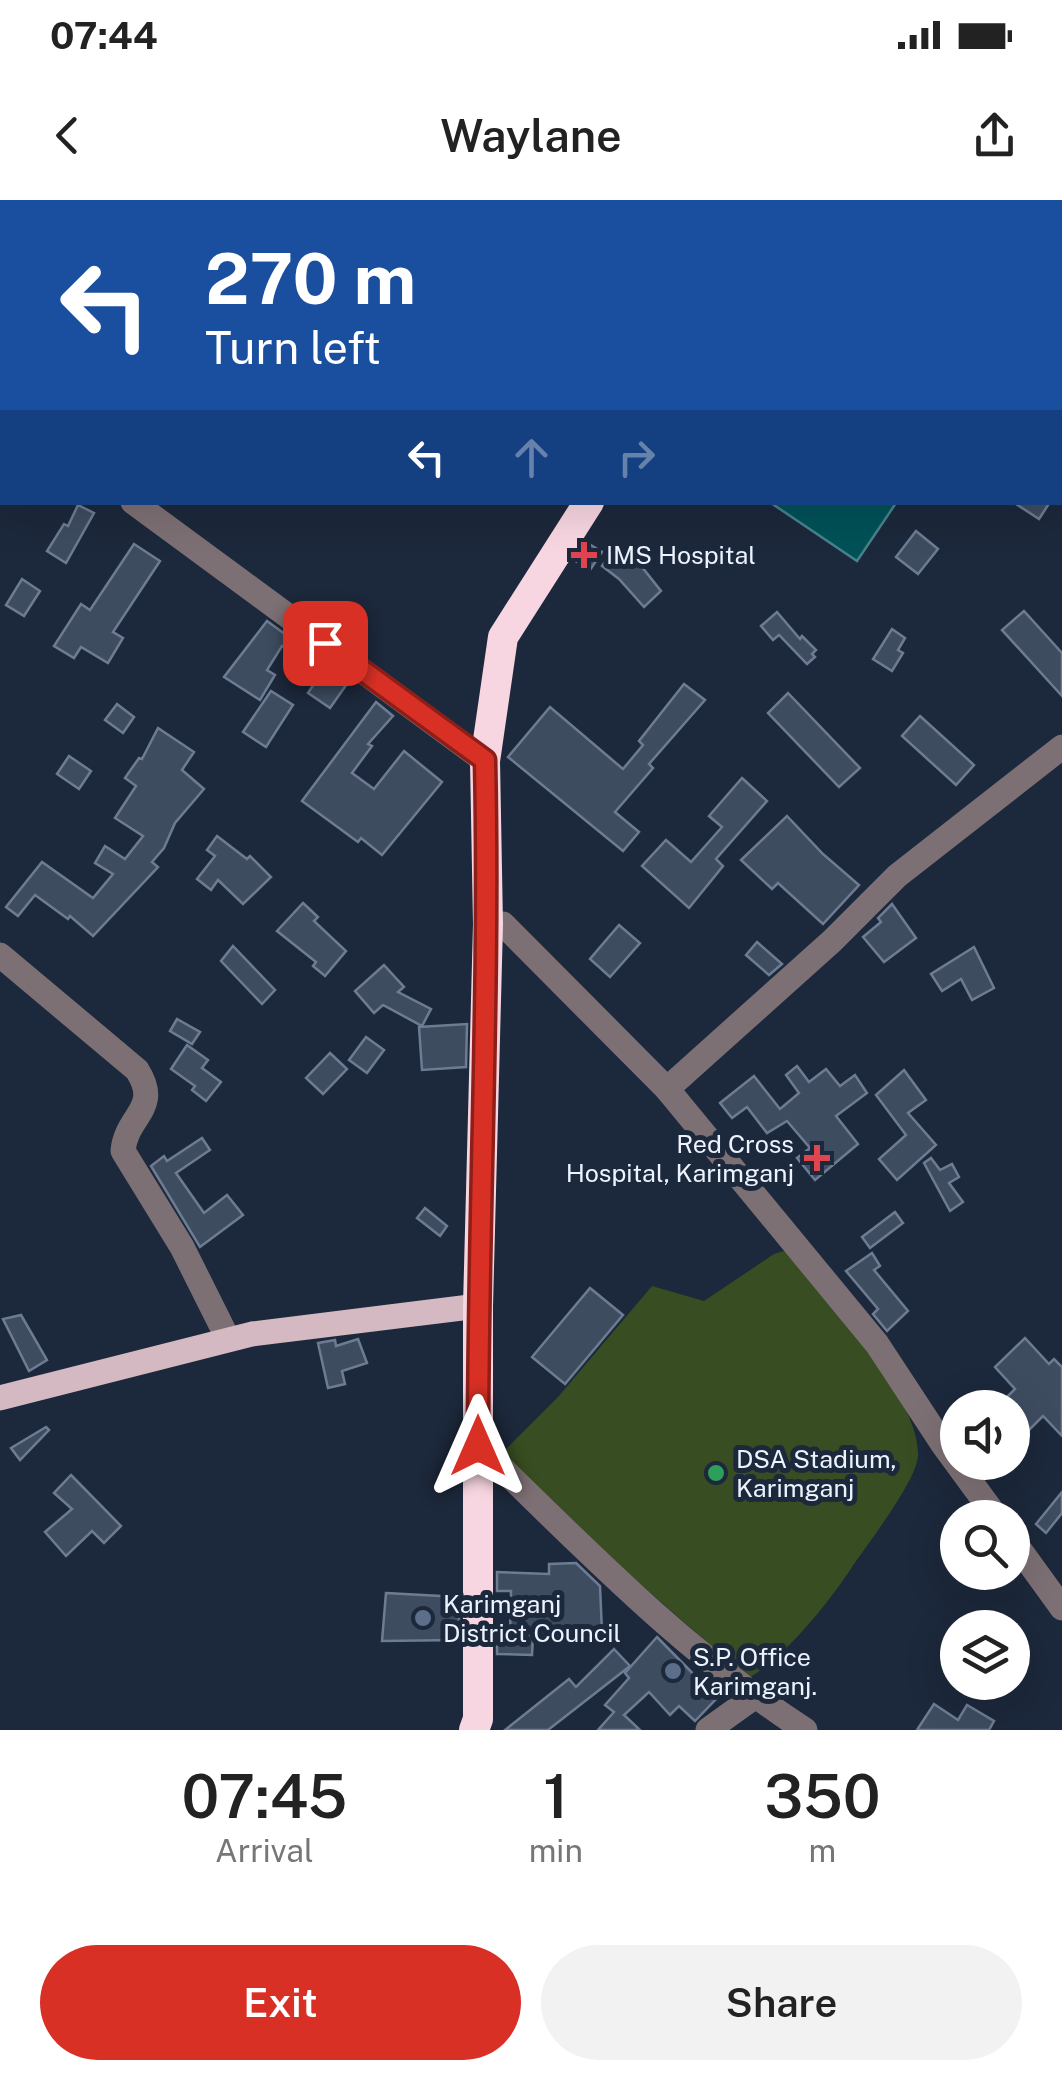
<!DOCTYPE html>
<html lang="en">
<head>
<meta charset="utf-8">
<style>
	:root { --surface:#fff; --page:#f2f2f2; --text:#222; --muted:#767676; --accent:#d93025 }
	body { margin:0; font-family:"Public Sans",sans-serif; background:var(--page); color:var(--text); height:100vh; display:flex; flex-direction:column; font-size:38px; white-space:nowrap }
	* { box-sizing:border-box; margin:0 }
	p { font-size:32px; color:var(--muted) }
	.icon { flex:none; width:55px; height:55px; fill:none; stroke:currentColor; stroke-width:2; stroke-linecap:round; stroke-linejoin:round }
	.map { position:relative; height:1530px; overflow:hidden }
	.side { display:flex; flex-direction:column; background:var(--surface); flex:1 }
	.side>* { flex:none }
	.top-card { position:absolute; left:0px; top:0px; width:1062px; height:305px; box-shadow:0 10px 40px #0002; background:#1a4fa0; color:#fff; overflow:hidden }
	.fabs { position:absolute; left:940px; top:1190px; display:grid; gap:20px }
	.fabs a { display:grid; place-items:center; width:90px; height:90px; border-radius:50%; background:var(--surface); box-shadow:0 10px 40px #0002; font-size:50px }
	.pin { position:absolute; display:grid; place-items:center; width:85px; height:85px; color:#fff; margin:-42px; border-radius:20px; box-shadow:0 5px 15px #0006 }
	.me { position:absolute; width:110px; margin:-55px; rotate:0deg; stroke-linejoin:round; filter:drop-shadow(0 0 8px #0008) }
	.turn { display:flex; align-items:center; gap:35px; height:210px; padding:0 40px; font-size:45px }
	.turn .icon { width:130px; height:130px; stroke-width:2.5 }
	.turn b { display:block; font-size:70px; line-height:85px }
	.lanes { display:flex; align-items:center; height:95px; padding:0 40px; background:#0003; justify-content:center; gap:50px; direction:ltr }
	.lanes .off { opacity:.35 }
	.eta { display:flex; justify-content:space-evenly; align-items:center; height:170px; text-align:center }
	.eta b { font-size:60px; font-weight:600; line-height:70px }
	.cta { display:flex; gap:20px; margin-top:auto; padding:20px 40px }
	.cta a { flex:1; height:115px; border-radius:60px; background:var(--accent); color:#fff; font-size:40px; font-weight:600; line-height:115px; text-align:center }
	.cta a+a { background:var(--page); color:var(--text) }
	.status { display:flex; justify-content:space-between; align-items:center; height:70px; padding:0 50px; background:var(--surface); direction:ltr }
	.status svg { height:28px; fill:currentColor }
	header { display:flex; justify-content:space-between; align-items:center; height:130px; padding:0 40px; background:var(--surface); font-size:45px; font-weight:600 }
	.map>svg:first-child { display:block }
	.green { fill:#384d21 }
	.water { fill:#005158; stroke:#47828a; stroke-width:2.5 }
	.building { fill:#3e4c60; stroke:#6d7c93; stroke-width:2.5 }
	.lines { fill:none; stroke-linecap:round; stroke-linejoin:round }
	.minor { stroke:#7d7074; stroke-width:25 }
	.major { stroke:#d4b9c2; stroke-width:25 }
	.highway { stroke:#f7d6e1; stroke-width:30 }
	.route-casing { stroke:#8d1f18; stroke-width:25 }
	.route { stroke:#d93025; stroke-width:18 }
	.health-dot { fill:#e0444e; stroke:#1c283b; stroke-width:4 }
	.leisure-dot { fill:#2e9e5b; stroke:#1c283b; stroke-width:4 }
	.service-dot { fill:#5c6f8a; stroke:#1c283b; stroke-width:4 }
	.labels { text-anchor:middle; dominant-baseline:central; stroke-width:10; stroke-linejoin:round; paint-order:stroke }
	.poi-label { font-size:25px; fill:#edf3fe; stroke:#1c283b; text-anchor:start }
</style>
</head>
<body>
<div class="status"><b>07:44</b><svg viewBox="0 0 49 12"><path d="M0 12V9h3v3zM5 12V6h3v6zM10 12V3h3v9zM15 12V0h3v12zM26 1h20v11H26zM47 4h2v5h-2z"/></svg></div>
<header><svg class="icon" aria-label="back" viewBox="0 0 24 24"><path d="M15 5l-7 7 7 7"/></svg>Waylane<svg class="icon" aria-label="share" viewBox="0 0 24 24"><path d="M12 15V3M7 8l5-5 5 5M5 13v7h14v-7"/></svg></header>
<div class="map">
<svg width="1062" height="1530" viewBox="0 0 1062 1530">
	<rect width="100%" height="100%" fill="#1c283b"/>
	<path class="green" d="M790,1049C826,1096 920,1198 918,1255C918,1279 867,1345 852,1367C830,1401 783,1460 748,1478L622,1368L501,1254L558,1197L652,1086L704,1101L774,1054Z"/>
	<path class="water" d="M771,303H896L857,361Z"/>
	<g class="building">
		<path d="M1013,302H1050L1039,319Z"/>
		<path d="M78,305L94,313L66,363L47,351L64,324L68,326Z"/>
		<path d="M916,331L938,349L918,374L896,357Z"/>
		<path d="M586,342L602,352L590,370L574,360Z"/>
		<path d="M134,344L160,361L113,432L123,438L108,463L81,447L74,458L54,446L81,404L90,410Z"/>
		<path d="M617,345L634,357L661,391L644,407L619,379L602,366Z"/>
		<path d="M22,379L40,391L24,416L6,405Z"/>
		<path d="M1024,411L1062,453V496L1002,430Z"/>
		<path d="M777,412L800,439L802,436L816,450L812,454L815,457L807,464L779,435L773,440L761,426Z"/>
		<path d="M267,421L349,481L330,508L308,493L322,472L282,446L267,470L275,475L260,500L224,477Z"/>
		<path d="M892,429L905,438L898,450L903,453L892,471L873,459Z"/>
		<path d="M684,484L705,500L649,564L653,568L615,612L639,632L623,651L508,557L550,507L623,569L643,545L639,541Z"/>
		<path d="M271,491L293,505L266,547L243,532Z"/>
		<path d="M788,493L860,568L839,587L768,513Z"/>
		<path d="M376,502L393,516L368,544L372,546L352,573L374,589L404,551L442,582L382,655L361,638L358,642L302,601Z"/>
		<path d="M117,504L134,517L123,533L105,520Z"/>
		<path d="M920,516L974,565L956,585L902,536Z"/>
		<path d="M158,528L194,552L182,570L204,589L175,623L164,648L152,662L158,667L93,736L70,716L68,719L35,695L18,716L6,707L42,662L93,698L113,674L95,663L105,646L125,659L143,636L115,618L136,586L125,578L139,558L142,559Z"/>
		<path d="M69,556L91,571L79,589L57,574Z"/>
		<path d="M742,578L767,601L716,659L723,666L689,708L642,666L666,640L691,662L722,627L709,616Z"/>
		<path d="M787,616L823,654L859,685L823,724L778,683L772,689L741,660Z"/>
		<path d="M217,636L247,659L250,656L271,677L243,704L218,680L211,690L197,679L215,656L207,650Z"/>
		<path d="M303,703L318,717L314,721L346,751L325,776L313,766L316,762L277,731Z"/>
		<path d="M892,704L916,738L884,762L863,737L881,722L878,718Z"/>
		<path d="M619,725L640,743L610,777L590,759Z"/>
		<path d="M757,742L782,764L769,775L746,755Z"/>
		<path d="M233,746L275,790L262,804L221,761Z"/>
		<path d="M974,747L994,788L972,800L961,779L942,791L931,774Z"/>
		<path d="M384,765L404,787L398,792L431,809L422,826L383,805L374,813L355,791Z"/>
		<path d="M177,819L200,832L192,844L170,831Z"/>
		<path d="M467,824L466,867L422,870L419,827Z"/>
		<path d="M366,837L384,850L367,873L349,860Z"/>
		<path d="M187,845L208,860L202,868L221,882L206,901L192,890L195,886L171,869Z"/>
		<path d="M330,853L347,869L323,894L306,878Z"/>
		<path d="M797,866L809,882L826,869L840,886L855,875L867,893L836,916L858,944L815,980L797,958L810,948L787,921L767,933L747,907L732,918L720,903L754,876L780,909L799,893L786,875Z"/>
		<path d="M904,870L926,900L908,913L936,945L897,980L879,959L906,935L876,895Z"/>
		<path d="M202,938L210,950L176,973L204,1013L227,995L243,1015L200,1047L151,966L164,956L167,961Z"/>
		<path d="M931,958L940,970L952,964L959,977L949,983L963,1002L950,1011L924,963Z"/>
		<path d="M425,1008L447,1026L440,1036L417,1018Z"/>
		<path d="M895,1012L903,1023L870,1048L862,1037Z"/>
		<path d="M872,1053L880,1066L874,1070L908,1111L887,1131L873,1114L878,1109L846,1071Z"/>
		<path d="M590,1088L623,1115L565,1184L532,1157Z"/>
		<path d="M21,1115L47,1160L29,1171L3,1119Z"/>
		<path d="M1025,1138L1049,1164L1054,1159L1062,1167V1236L1043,1216L1023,1236L1012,1225V1208H996L1015,1189L995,1167Z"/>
		<path d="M358,1139L367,1163L342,1171L345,1184L328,1188L318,1143L335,1140L336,1146Z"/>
		<path d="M46,1227L49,1230L20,1260L11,1248Z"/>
		<path d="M71,1275L121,1326L104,1343L92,1331L66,1356L45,1332L72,1309L54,1293Z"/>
		<path d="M1062,1292V1313L1046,1333L1036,1324Z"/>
		<path d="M576,1363L600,1386L602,1432L533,1436L532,1455L497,1454V1437H510L511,1391H497V1372L549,1374V1364Z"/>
		<path d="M386,1393L459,1397V1440L382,1441Z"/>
		<path d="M657,1437L708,1489L719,1496L695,1521L679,1506L670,1515L649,1492L624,1515L640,1530H598L614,1512L605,1505L629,1478L625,1473Z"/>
		<path d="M614,1449L630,1466L548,1530H505L569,1479L576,1487Z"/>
		<path d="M934,1504L958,1520L967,1505L994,1521L989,1530H917Z"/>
	</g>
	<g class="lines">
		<g class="minor">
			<path d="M559,0L563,2"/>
			<path d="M784,2L786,0"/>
			<path d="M0,205L2,207"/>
			<path d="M133,302L485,561"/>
			<path d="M488,724H503L667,889L877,1144L942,1243L997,1318"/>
			<path d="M0,755L137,870C162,909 126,915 123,951L182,1047L228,1139"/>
			<path d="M667,889L832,741L897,676L1062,547"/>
			<path d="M478,1245C582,1346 683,1451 805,1530"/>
			<path d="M1012,1339L1062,1408"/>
			<path d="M708,1530L754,1497"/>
		</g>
		<path class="major" d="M0,1198L252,1134L478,1106"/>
		<g class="highway">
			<path d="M1060,247L1062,249"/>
			<path d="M474,1530L478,1519V1106L488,724L485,561L503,437L589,302"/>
		</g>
	</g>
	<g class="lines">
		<defs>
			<path id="route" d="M325,443L485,560C490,789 478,1017 478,1246"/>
		</defs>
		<use href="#route" class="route-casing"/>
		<use href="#route" class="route"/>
	</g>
	<g class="health-dot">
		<path d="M579 340h10v10h10v10h-10v10h-10v-10h-10v-10h10z"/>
		<path d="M812 943h10v10h10v10h-10v10h-10v-10h-10v-10h10z"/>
	</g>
	<circle class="leisure-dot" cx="716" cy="1273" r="10"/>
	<g class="service-dot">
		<circle cx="423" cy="1418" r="10"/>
		<circle cx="673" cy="1471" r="10"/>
	</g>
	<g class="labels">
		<g class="poi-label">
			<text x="606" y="355">IMS Hospital</text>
			<text x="794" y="944" text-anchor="end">Red Cross<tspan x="794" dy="29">Hospital, Karimganj</tspan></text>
			<text x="736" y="1259">DSA Stadium,<tspan x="736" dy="29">Karimganj</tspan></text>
			<text x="443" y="1404">Karimganj<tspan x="443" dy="29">District Council</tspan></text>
			<text x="693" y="1457">S.P. Office<tspan x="693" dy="29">Karimganj.</tspan></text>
		</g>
	</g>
</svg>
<div class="fabs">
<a><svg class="icon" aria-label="sound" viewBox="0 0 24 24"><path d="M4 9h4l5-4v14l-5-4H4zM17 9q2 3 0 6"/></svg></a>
<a><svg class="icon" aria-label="search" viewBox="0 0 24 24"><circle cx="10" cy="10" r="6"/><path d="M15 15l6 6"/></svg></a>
<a><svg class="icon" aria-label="layers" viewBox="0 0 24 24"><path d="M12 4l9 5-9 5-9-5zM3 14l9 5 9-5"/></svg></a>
</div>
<div class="pin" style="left:325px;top:443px;background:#d93025"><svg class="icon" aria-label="arrive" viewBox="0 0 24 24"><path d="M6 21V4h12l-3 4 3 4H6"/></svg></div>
<svg class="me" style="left:478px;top:1246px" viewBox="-20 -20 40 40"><path d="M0-17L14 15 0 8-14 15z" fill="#d93025" stroke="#fff" stroke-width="4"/></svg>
<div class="top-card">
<div class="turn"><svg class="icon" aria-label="left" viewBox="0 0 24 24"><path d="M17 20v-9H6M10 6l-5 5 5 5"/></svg><div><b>270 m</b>Turn left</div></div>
<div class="lanes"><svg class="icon" aria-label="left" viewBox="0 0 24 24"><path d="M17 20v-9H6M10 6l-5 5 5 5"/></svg><svg class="icon off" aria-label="ahead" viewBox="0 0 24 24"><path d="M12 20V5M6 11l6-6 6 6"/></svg><svg class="icon off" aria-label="right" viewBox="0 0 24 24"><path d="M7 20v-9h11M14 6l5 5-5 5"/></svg></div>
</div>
</div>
<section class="side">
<div class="eta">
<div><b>07:45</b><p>Arrival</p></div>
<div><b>1</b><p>min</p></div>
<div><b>350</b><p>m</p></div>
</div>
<div class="cta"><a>Exit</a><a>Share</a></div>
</section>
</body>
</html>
